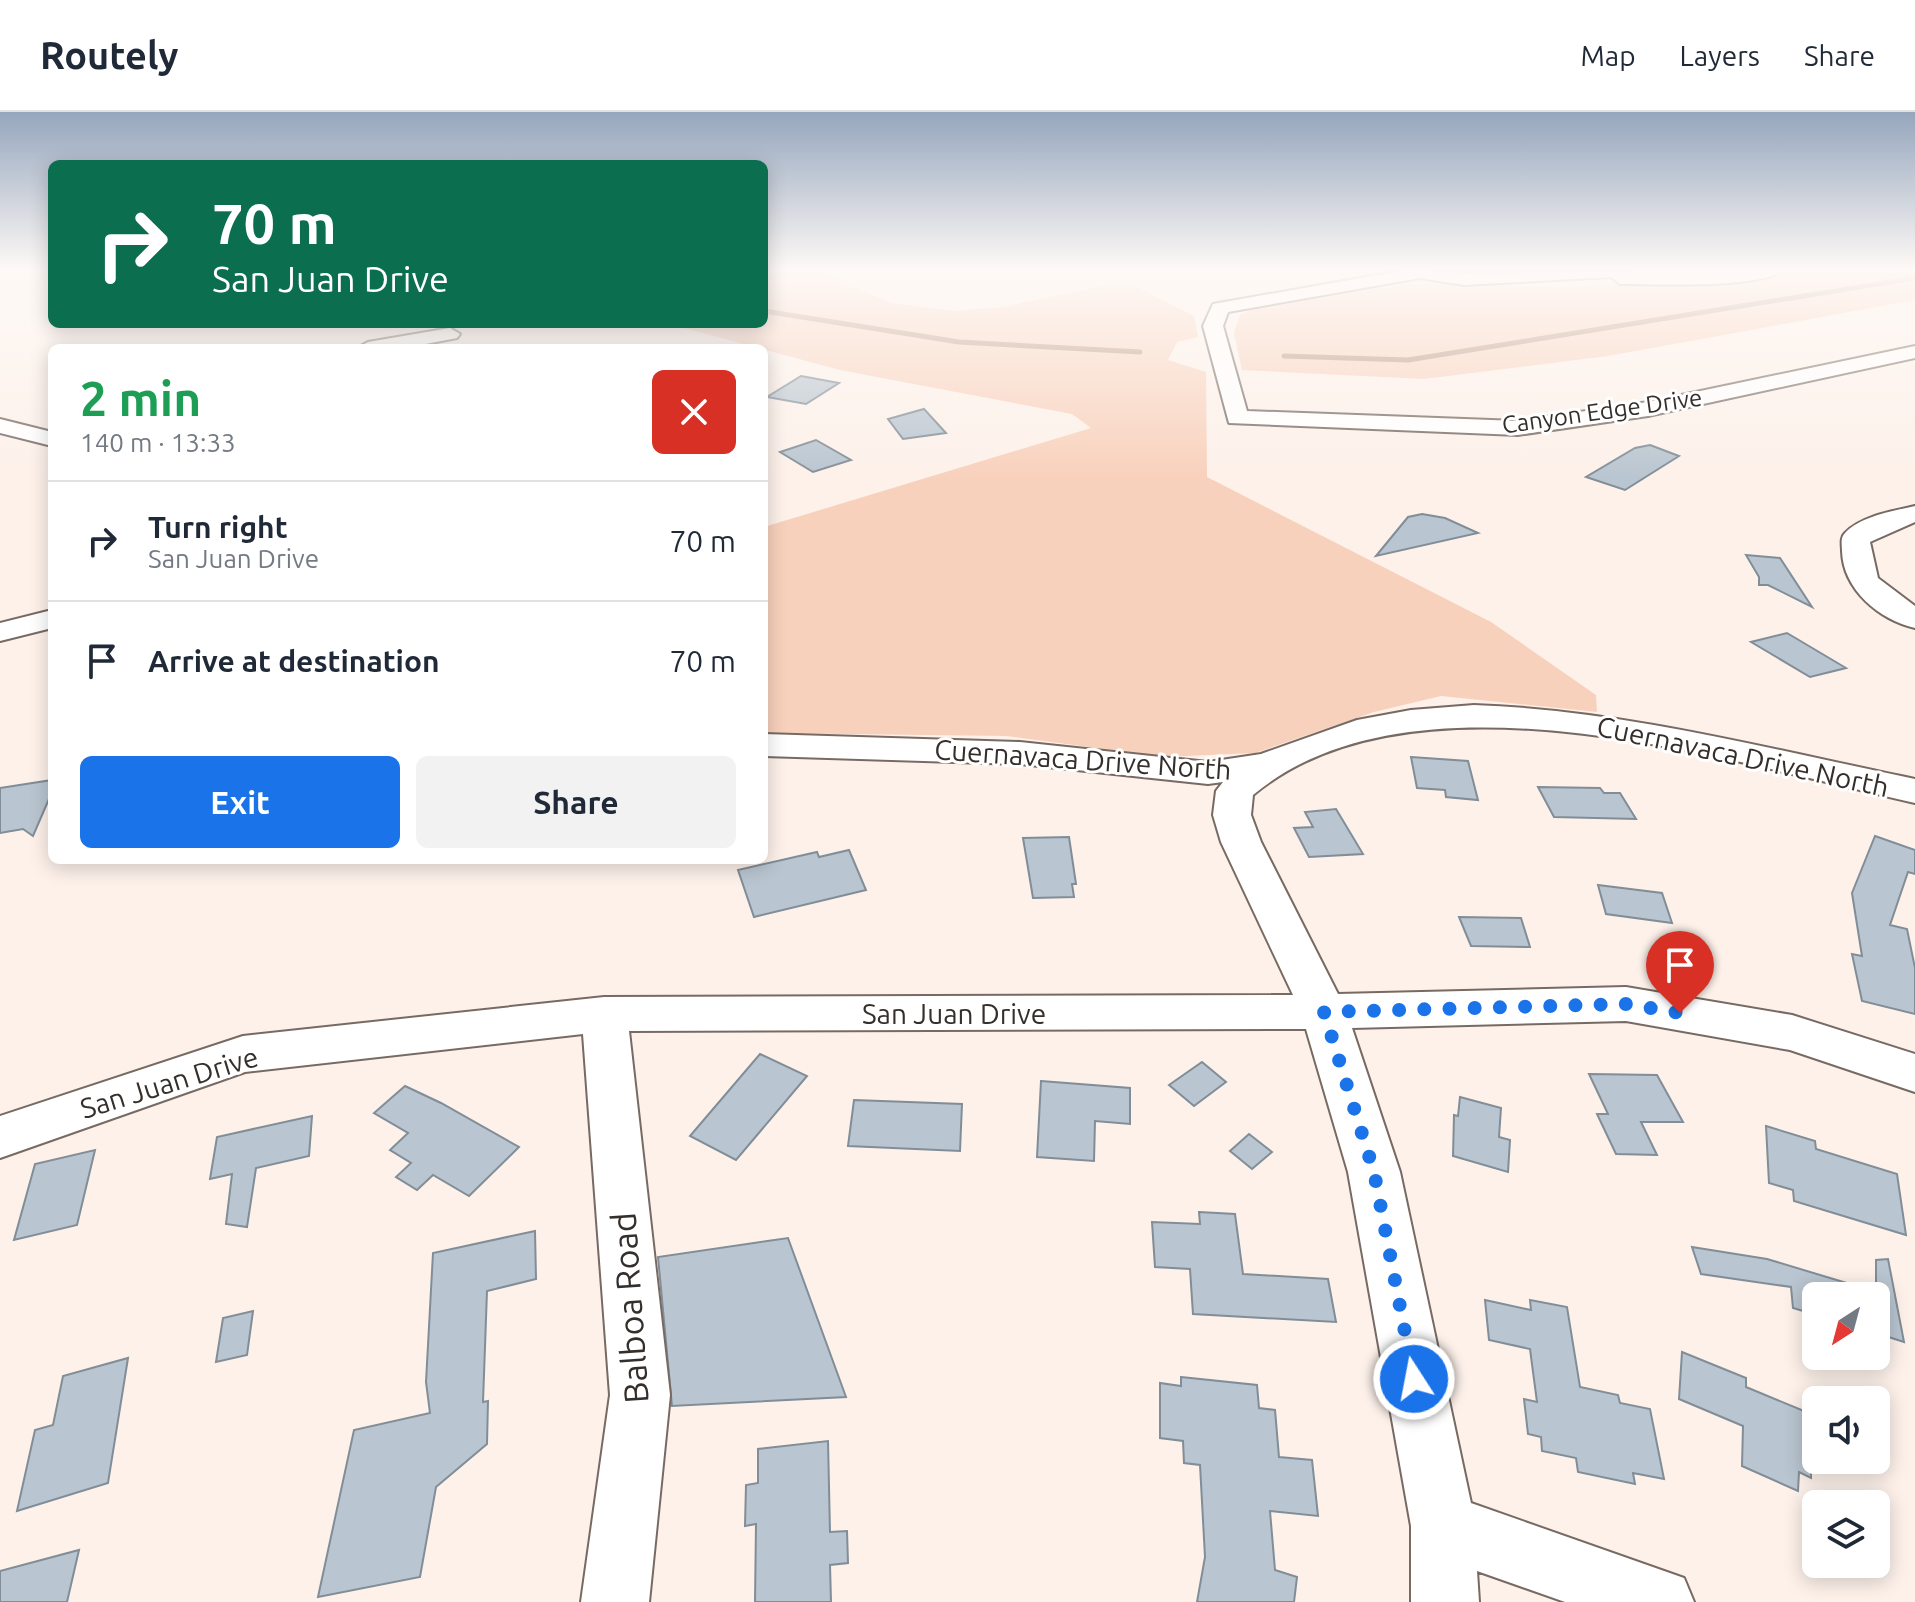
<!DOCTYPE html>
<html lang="en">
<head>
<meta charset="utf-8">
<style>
	:root { --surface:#fff; --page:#f2f2f3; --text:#1f2937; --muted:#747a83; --line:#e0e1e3; --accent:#1a73e8 }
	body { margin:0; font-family:Ubuntu,sans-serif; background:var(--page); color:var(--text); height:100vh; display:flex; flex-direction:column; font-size:30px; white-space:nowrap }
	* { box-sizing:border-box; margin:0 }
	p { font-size:26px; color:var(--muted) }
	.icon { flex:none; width:44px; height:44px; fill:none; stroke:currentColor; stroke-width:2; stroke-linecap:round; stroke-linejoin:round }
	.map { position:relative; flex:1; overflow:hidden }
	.side { position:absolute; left:48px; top:232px; width:720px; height:520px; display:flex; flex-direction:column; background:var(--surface); border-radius:12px; box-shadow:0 4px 20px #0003 }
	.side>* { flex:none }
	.guide { position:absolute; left:48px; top:48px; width:720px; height:168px; border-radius:12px; box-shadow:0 4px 20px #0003; background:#0b6e4f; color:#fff; overflow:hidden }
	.needle { width:52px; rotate:216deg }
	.fabs { position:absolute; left:1802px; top:1170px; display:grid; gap:16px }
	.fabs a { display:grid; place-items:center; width:88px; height:88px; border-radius:12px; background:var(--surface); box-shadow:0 4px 20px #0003; font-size:40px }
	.pin { position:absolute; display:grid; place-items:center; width:68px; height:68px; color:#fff; margin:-82px -34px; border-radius:50% 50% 50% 0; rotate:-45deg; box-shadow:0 0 8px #0007 }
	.pin .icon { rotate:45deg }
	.me { position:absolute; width:88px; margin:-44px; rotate:349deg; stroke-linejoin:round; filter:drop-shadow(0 0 6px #0008) }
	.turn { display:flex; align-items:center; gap:28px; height:168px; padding:0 32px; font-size:36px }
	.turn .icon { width:104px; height:104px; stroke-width:2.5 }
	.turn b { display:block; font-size:56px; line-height:68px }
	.round { display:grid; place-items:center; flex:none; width:84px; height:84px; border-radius:12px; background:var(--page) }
	.overview { display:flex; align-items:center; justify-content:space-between; height:136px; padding:0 32px }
	h1 { font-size:48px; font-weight:600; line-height:60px; color:#1e9e55 }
	.button { display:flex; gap:16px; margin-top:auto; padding:16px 32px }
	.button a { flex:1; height:92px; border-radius:12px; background:var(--accent); color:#fff; font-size:32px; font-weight:600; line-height:92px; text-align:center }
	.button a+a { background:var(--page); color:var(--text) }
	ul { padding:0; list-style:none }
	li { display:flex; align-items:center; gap:24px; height:120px; padding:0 32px; border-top:2px solid var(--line) }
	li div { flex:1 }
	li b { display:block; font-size:30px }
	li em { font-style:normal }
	header { display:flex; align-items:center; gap:48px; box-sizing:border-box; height:112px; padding:0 40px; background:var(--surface); border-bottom:2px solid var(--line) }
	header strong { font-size:38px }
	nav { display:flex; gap:44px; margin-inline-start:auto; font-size:28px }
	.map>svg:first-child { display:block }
	.green { fill:#f8d1bc }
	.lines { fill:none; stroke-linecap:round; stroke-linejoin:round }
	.stream { stroke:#b9927d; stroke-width:5 }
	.building { fill:#b9c5d0; stroke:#818d97; stroke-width:2 }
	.minor-casing { stroke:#776a62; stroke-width:4 }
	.minor { fill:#fff; fill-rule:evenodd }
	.route { stroke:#1a73e8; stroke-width:14; stroke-dasharray:0 25.2 }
	.labels { text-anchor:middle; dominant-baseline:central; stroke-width:6; stroke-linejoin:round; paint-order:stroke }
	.far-street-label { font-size:24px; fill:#352f2c; stroke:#fff }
	.street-label { font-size:28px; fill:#352f2c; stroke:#fff }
	.near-street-label { font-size:34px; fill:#352f2c; stroke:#fff }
</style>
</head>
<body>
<header>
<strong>Routely</strong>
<nav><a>Map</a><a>Layers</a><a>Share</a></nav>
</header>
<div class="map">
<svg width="1915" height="1490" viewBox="0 0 1915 1490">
	<rect width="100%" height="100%" fill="#fdf1ea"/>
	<g class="green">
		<path d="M764,158H817L891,191L955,199L1001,195L1125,169L1194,204L1198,225L1177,230L1168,248L1206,260L1207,365L1491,510L1596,583L1597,600L1441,584L1374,600L1255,641L1163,645L1006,624L764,621V415L1091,316L1072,302L840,258L669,212H764Z"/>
		<path d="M1745,158H1867L1915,162V188L1608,244L1424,267L1242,258L1234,221L1240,203L1259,195L1406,172L1570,175Z"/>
	</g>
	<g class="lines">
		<g class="stream">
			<path d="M764,199L959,230L1140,240"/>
			<path d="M1284,244L1408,248L1915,166"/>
		</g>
	</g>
	<g class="building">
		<path d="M801,264L839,271L806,292L767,285Z"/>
		<path d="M924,297L946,321L903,327L888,307Z"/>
		<path d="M816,328L851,348L813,360L780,340Z"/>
		<path d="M1650,333L1679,344L1625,378L1586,365L1635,336Z"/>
		<path d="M1422,402L1445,406L1478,421L1376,444L1408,405Z"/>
		<path d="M1746,443L1780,446L1812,495L1768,473H1759V465Z"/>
		<path d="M1787,521L1846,556L1810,565L1751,530Z"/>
		<path d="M1411,645L1468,649L1478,688L1446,685L1445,678L1417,676Z"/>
		<path d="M52,668V680L33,724L23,717L0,721V676Z"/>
		<path d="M1538,675L1600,676L1604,681H1620L1636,707L1554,705Z"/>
		<path d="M1336,697L1363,742L1309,745L1294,716L1313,715L1305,700Z"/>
		<path d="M1875,724L1915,738V762L1908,760L1890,813L1907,817L1915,856V902L1862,889L1852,842L1862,844L1852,781Z"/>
		<path d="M1069,725L1076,772H1072L1074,785L1033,786L1023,726Z"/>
		<path d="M849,738L866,778L754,805L738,758L817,740L819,745Z"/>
		<path d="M1598,773L1662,781L1672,811L1606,802Z"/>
		<path d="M1459,805L1521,806L1530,835L1471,834Z"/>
		<path d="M760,942L807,964L736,1048L690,1024Z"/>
		<path d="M1202,950L1226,970L1194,994L1169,973Z"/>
		<path d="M1589,962L1657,963L1683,1010H1641L1657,1043L1616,1042L1597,1002H1608Z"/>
		<path d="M1041,969L1130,976V1012L1095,1009L1094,1049L1037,1045Z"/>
		<path d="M405,974L441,991L519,1035L469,1084L433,1063L417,1078L396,1065L411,1051L390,1038L408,1021L374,1001Z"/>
		<path d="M1460,985L1501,996L1499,1025L1510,1028L1508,1060L1453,1044L1454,1003L1458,1004Z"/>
		<path d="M854,988L962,992L960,1039L848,1034Z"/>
		<path d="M312,1004L309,1044L256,1056L247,1115L226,1112L232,1062L210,1067L217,1025Z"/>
		<path d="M1766,1014L1815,1029L1816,1037L1897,1062L1906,1123L1794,1089L1793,1078L1769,1071Z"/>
		<path d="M1249,1022L1272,1040L1252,1057L1230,1039Z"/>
		<path d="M95,1038L77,1113L14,1128L35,1052Z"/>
		<path d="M1199,1100L1235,1102L1243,1162L1328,1167L1336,1210L1193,1202L1190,1157L1155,1155L1152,1110L1200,1112Z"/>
		<path d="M535,1119L536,1167L487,1179L483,1290L488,1289L487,1332L436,1375L420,1465L318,1485L354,1318L430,1301L426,1270L433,1141Z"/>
		<path d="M788,1126L846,1285L672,1294L658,1145Z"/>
		<path d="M1692,1135L1767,1147L1870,1178V1184H1816V1203L1793,1196L1791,1175L1701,1162Z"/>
		<path d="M1888,1147L1904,1230L1876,1221V1148Z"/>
		<path d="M1485,1188L1531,1198L1530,1188L1567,1195L1580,1275L1618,1283L1620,1291L1650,1297L1664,1367L1633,1361L1635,1372L1578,1360L1576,1346L1542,1339L1541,1325L1528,1322L1524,1287L1537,1290L1530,1237L1489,1228Z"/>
		<path d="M253,1199L247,1243L216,1250L223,1206Z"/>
		<path d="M1682,1240L1746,1266V1275L1816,1304V1347L1811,1345V1366L1799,1360L1798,1379L1742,1354L1743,1314L1679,1287Z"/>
		<path d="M128,1246L108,1371L17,1399L35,1318L53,1313L63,1264Z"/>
		<path d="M1181,1265L1257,1273L1259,1296L1275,1298L1279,1345L1312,1348L1318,1404L1270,1399L1275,1458L1297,1465L1294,1490H1197L1205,1445L1200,1353L1184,1351L1183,1329L1160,1326V1271L1181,1274Z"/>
		<path d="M828,1329L830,1420L847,1419L848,1451L830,1453L831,1490H755L756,1412L745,1414L746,1373L758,1371V1337Z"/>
		<path d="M79,1438L67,1490H0V1459Z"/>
	</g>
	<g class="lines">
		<defs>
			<g id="minor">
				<path d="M1406,158L1464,161L1782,158C1763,177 1651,172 1620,172L1611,165L1464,173L1420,166L1228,200L1223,214L1247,299L1518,309L1648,290L1915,234V246L1648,304L1518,323L1229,311L1203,214L1213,192Z"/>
				<path d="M450,216L460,222L457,226L405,236H357L368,230Z"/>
				<path d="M0,307L52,320V334L0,321Z"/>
				<path d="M1915,394V410L1870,430L1878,466L1915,494V516C1880,508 1843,478 1842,439C1842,433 1840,426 1845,421C1861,404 1893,399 1915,394Z"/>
				<path d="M52,498V516L0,529V511Z"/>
				<path d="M1474,593C1623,598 1770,637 1915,667V691C1730,650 1414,548 1253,683L1251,703L1261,730L1338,882L1626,875L1792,903L1915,942V980L1790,938L1626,909L1352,916L1400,1060L1471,1391L1684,1466L1694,1490H1565L1477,1459L1479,1490H1411V1414L1348,1060L1306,917L629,919L670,1283L649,1490H581L610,1283L583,922L245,960L0,1046V1004L243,924L604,885L1293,883L1221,730L1213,703L1216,679L1223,670L1208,672L1020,652L764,644V622L1020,630L1208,650L1261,642L1357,608L1411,598Z"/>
			</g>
		</defs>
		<use href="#minor" class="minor-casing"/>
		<use href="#minor" class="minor"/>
	</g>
	<linearGradient id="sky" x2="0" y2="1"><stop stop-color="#95a6bd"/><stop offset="0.43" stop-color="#fef9f6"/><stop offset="1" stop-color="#fef9f6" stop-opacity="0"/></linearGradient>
	<rect width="1915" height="367" fill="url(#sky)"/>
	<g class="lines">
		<path class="route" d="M1414,1267L1374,1060L1324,900L1626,892L1680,901"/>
	</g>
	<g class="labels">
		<g class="far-street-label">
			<text transform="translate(1602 299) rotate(-8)">Canyon Edge Drive</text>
		</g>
		<g class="street-label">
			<text transform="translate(1743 644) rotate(12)">Cuernavaca Drive North</text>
			<text transform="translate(1083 647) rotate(4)">Cuernavaca Drive North</text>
			<text x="954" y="901">San Juan Drive</text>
			<text transform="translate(169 970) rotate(-17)">San Juan Drive</text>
		</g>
		<g class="near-street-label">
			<text transform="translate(629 1196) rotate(-94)">Balboa Road</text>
		</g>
	</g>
</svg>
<div class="fabs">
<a><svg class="needle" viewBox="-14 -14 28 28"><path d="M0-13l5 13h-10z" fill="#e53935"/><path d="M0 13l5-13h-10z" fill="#747a83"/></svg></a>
<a><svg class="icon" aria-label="sound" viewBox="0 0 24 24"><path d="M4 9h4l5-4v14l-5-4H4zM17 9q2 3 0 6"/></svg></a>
<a><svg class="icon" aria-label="layers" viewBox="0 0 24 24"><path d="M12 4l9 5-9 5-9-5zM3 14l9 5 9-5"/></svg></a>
</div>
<div class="pin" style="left:1680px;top:901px;background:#d93025"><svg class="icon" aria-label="arrive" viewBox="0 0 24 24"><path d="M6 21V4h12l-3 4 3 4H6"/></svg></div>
<svg class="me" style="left:1414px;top:1267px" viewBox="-20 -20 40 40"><circle r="17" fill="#1a73e8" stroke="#fff" stroke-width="3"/><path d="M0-11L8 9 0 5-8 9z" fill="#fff"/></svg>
<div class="guide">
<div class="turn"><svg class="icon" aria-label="right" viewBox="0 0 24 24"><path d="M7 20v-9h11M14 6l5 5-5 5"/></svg><div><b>70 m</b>San Juan Drive</div></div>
</div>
<section class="side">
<div class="overview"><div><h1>2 min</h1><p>140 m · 13:33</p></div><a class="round" style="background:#d93025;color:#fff"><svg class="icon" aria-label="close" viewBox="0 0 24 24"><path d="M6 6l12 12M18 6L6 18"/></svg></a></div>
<ul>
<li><svg class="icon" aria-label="right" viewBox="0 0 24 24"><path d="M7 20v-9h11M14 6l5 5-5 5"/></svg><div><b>Turn right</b><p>San Juan Drive</p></div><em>70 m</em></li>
<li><svg class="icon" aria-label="arrive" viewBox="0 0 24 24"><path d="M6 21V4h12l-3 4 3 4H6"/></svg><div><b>Arrive at destination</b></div><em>70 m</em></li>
</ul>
<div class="button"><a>Exit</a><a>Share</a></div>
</section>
</div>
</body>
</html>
